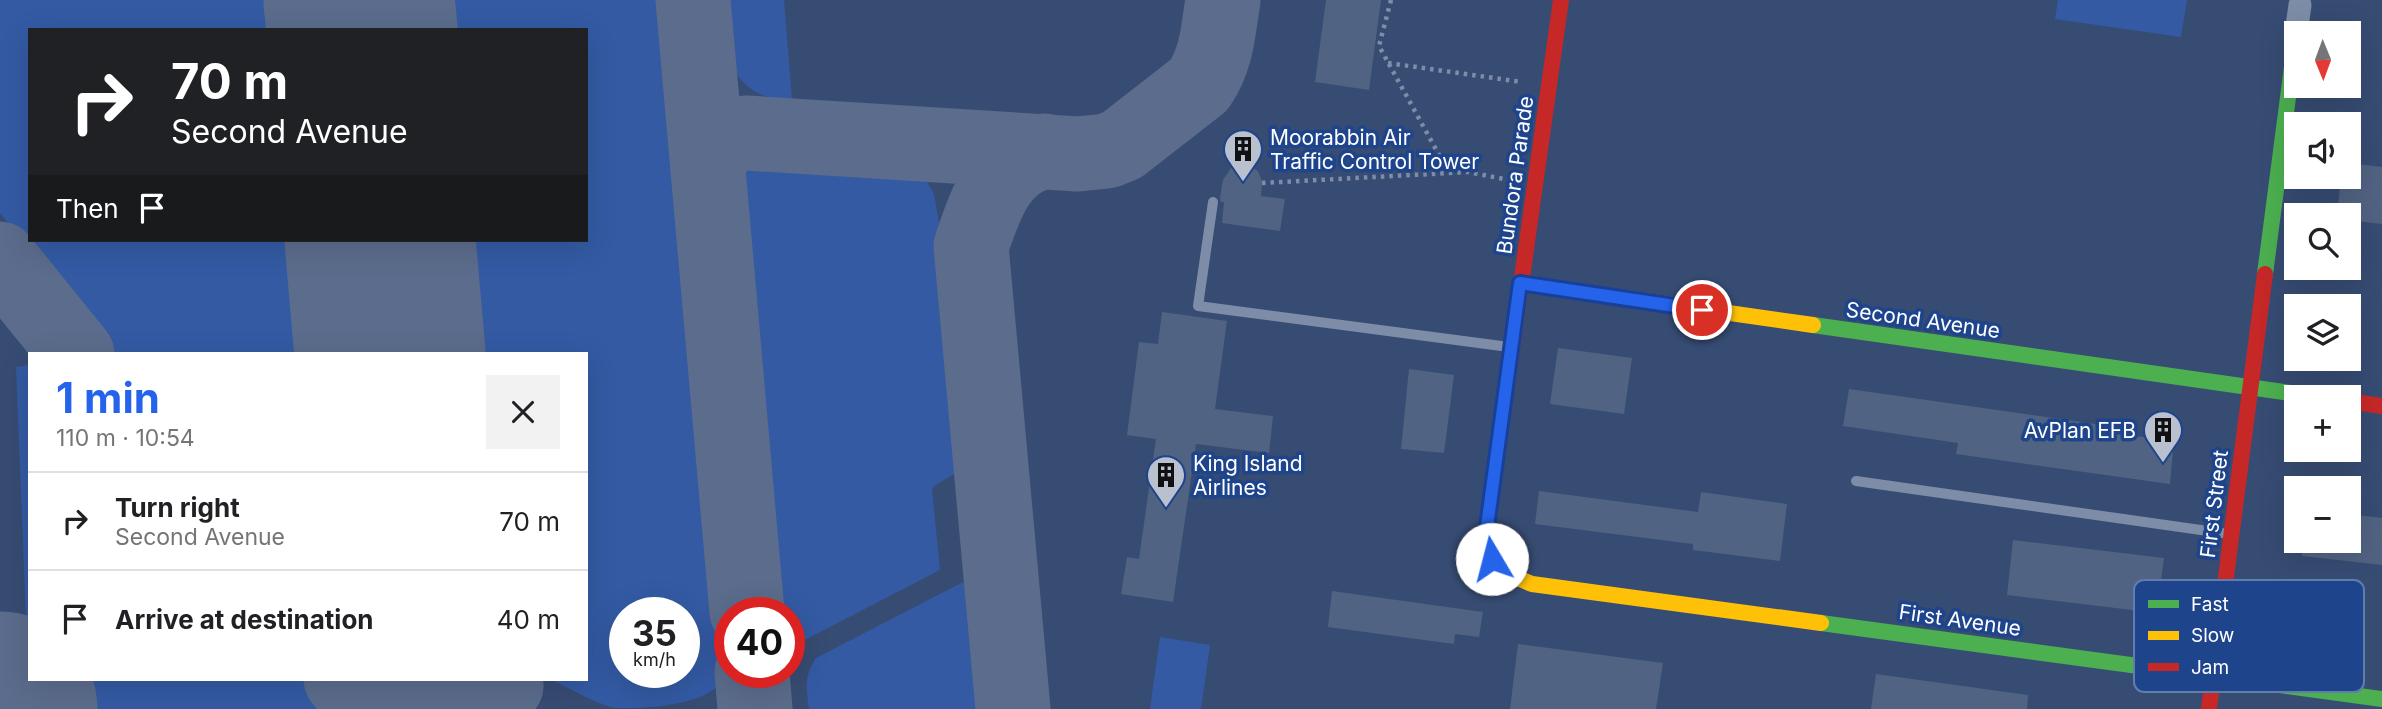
<!DOCTYPE html>
<html lang="en">
<head>
<meta charset="utf-8">
<style>
	:root { --surface:#fff; --page:#f2f2f2; --text:#202124; --muted:#757577; --line:#e0e0e0; --accent:#2563eb }
	body { margin:0; font-family:Inter,sans-serif; background:var(--page); color:var(--text); height:100vh; display:flex; flex-direction:column; font-size:26px; white-space:nowrap }
	* { box-sizing:border-box; margin:0 }
	p { font-size:23px; color:var(--muted) }
	.icon { flex:none; width:38px; height:38px; fill:none; stroke:currentColor; stroke-width:2; stroke-linecap:round; stroke-linejoin:round }
	.map { position:relative; flex:1; overflow:hidden }
	.details { position:absolute; left:28px; top:352px; width:560px; height:329px; display:flex; flex-direction:column; background:var(--surface); border-radius:0px; box-shadow:0 7px 28px #0002 }
	.details>* { flex:none }
	.top-card { position:absolute; left:28px; top:28px; width:560px; height:214px; border-radius:0px; box-shadow:0 7px 28px #0002; background:#202124; color:#fff; overflow:hidden }
	.needle { width:46px; rotate:179deg }
	.controls { position:absolute; left:2284px; top:21px; display:grid; gap:14px }
	.controls a { display:grid; place-items:center; width:77px; height:77px; border-radius:0px; background:var(--surface); box-shadow:0 7px 28px #0002; font-size:35px }
	.speed { position:absolute; left:609px; top:597px; display:flex; gap:14px; font-size:35px; font-weight:700; text-align:center }
	.speed>* { display:grid; place-content:center; width:91px; height:91px; border-radius:50%; background:var(--surface); box-shadow:0 7px 28px #0002; line-height:1 }
	.speed small { font-size:18px; font-weight:400 }
	.speed .limit { border:10px solid #d22; background:#fff; color:#111 }
	.pin { position:absolute; display:grid; place-items:center; width:60px; height:60px; color:#fff; margin:-30px; border:4px solid #fff; border-radius:50%; box-shadow:0 2px 7px #0007 }
	.me { position:absolute; width:77px; margin:-38px; rotate:352deg; stroke-linejoin:round; filter:drop-shadow(0 0 5px #0008) }
	.turn { display:flex; align-items:center; gap:24px; height:147px; padding:0 28px; font-size:32px }
	.turn .icon { width:91px; height:91px; stroke-width:2.5 }
	.turn b { display:block; font-size:49px; line-height:60px }
	.then { display:flex; align-items:center; height:66px; padding:0 28px; background:#0003; gap:14px; font-size:26px }
	.round { display:grid; place-items:center; flex:none; width:74px; height:74px; border-radius:0px; background:var(--page) }
	.overview { display:flex; align-items:center; justify-content:space-between; height:119px; padding:0 28px }
	h1 { font-size:42px; font-weight:700; line-height:52px; color:var(--accent) }
	ul { padding:0; list-style:none }
	li { display:flex; align-items:center; gap:21px; height:98px; padding:0 28px; border-top:2px solid var(--line) }
	li div { flex:1 }
	li b { display:block; font-size:26px }
	li em { font-style:normal }
	.map>svg:first-child { display:block }
	.green { fill:#335aa3; fill-rule:evenodd }
	.lines { fill:none; stroke-linecap:round; stroke-linejoin:round }
	.taxiway { stroke:#5b6c8c; stroke-width:75 }
	.runway { stroke:#5b6c8c; stroke-width:191 }
	.building { fill:#516382 }
	.path { stroke:#7e8da7; stroke-width:4.5; stroke-dasharray:3.5 5; stroke-linecap:butt }
	.lane { stroke:#7e8da7; stroke-width:10 }
	.street { stroke:#7e8da7; stroke-width:23 }
	.fast { stroke:#4caf50; stroke-width:16 }
	.slow { stroke:#ffc107; stroke-width:16 }
	.jam { stroke:#c62828; stroke-width:16 }
	.route-casing { stroke:#184099; stroke-width:18 }
	.route { stroke:#2563eb; stroke-width:12 }
	.labels { text-anchor:middle; dominant-baseline:central; stroke-width:7; stroke-linejoin:round; paint-order:stroke }
	.poi-label { font-size:21px; fill:#fff; stroke:#1e448c; text-anchor:start }
	.street-label { font-size:21px; fill:#fff; stroke:#1e448c }
	.key { fill:#1e448c; stroke:#627cae; stroke-width:2 }
	.key-label { font-size:19px; fill:#fff }
</style>
</head>
<body>
<div class="map">
<svg width="2382" height="709" viewBox="0 0 2382 709">
	<rect width="100%" height="100%" fill="#374c73"/>
	<g class="green">
		<path d="M0,0H305L307,30H30V240H323L332,353H114L0,213Z"/>
		<path d="M419,0H671L727,660C727,668 726,675 722,681C706,706 642,709 615,708C593,703 570,688 550,679H586V354L449,353L439,240H586V30H421ZM684,612V672H625V612Z"/>
		<path d="M714,0H784L792,99C735,104 717,46 714,0Z"/>
		<path d="M2058,0H2187L2181,37L2055,19Z"/>
		<path d="M757,158L907,168L924,177L934,194L941,234L961,463C956,479 941,478 932,489L940,570L795,645L789,643V612L770,611L729,184C732,167 741,160 757,158Z"/>
		<path d="M30,365V671L28,669L16,367Z"/>
		<path d="M963,582L971,606L983,709H809C806,689 804,675 816,658Z"/>
		<path d="M1160,637L1210,645L1201,709H1150Z"/>
		<path d="M36,679H306L332,709H60Z"/>
	</g>
	<g class="lines">
		<g class="taxiway">
			<path d="M693,0L747,612"/>
			<path d="M708,170C714,146 720,135 747,133L1078,154L1107,151L1122,145L1199,85C1217,59 1218,31 1223,0"/>
			<path d="M0,259L77,354"/>
			<path d="M752,672L755,709"/>
			<path d="M341,679L365,709"/>
			<path d="M435,709C451,682 478,678 506,686"/>
			<path d="M1013,709L971,246C985,206 998,161 1045,151"/>
		</g>
		<g class="runway">
			<path d="M359,0L362,30"/>
			<path d="M380,240L390,354"/>
			<path d="M418,679L421,709"/>
			<path d="M0,707L2,709"/>
		</g>
	</g>
	<g class="building">
		<path d="M1326,0H1381L1369,90L1315,82Z"/>
		<path d="M2348,163L2382,167V224L2348,220V215H2337L2341,177H2348Z"/>
		<path d="M1240,164L1250,166L1258,171L1262,181L1261,196L1285,199L1280,231L1222,223L1224,202H1221L1220,198L1223,180L1231,168Z"/>
		<path d="M1162,312L1227,321L1215,409L1273,416L1269,453L1196,444L1173,602L1121,594L1127,557L1139,559L1156,439L1127,435L1139,342L1158,344Z"/>
		<path d="M1558,348L1632,358L1624,414L1550,404Z"/>
		<path d="M1409,369L1454,375L1444,453L1401,449Z"/>
		<path d="M1849,389L2123,428L2122,435L2174,440L2170,484L1956,454L1958,443L1843,426Z"/>
		<path d="M1539,491L1698,512L1701,492L1787,504L1780,561L1693,550V544L1535,524Z"/>
		<path d="M2348,514L2382,518V565L2302,556L2303,541H2348Z"/>
		<path d="M2013,540L2164,558L2157,613L2007,595Z"/>
		<path d="M1332,591L1483,612L1479,637L1455,634L1454,644L1328,627Z"/>
		<path d="M1518,644L1663,663L1656,709H1510Z"/>
		<path d="M1876,674L2028,695L2027,709H1871Z"/>
	</g>
	<g class="lines">
		<g class="path">
			<path d="M1391,0L1379,46L1449,173"/>
			<path d="M1388,63L1522,82"/>
			<path d="M1262,183L1468,172L1509,180"/>
		</g>
		<g class="lane">
			<path d="M1213,202L1198,306L1509,347"/>
			<path d="M1856,481L2229,534"/>
		</g>
		<path class="street" d="M2296,33L2300,5"/>
		<g class="fast">
			<path d="M2265,274L2296,36"/>
			<path d="M1813,325L2319,397"/>
			<path d="M1821,623L2382,699"/>
		</g>
		<g class="slow">
			<path d="M1520,283L1813,325"/>
			<path d="M1488,541C1495,567 1508,575 1532,584L1821,623"/>
		</g>
		<g class="jam">
			<path d="M2348,401L2382,406"/>
			<path d="M1488,541L1486,534L1561,0"/>
			<path d="M2209,709L2265,274"/>
		</g>
	</g>
	<g class="lines">
		<defs>
			<path id="route" d="M1492,559L1486,534L1520,283L1702,310"/>
		</defs>
		<use href="#route" class="route-casing"/>
		<use href="#route" class="route"/>
	</g>
	<defs>
		<symbol id="building-pin" viewBox="-11 -11 22 30"><path d="M0 17L-7.5 6A9.5 9.5 0 1 1 7.5 6Z" fill="#b9c0ce" stroke="#1e448c"/><path d="M-4-6H4V6H1V3H-1V6H-4ZM-2.5-4.3h1.7v1.8h-1.7ZM.8-4.3h1.7v1.8H.8ZM-2.5-1h1.7V.8h-1.7ZM.8-1h1.7V.8H.8Z" fill="#111"/></symbol>
	</defs>
	<g fill-rule="evenodd">
		<use href="#building-pin" x="1221" y="127" width="44" height="60"/>
		<use href="#building-pin" x="2141" y="408" width="44" height="60"/>
		<use href="#building-pin" x="1144" y="453" width="44" height="60"/>
	</g>
	<g class="labels">
		<g class="poi-label">
			<text x="1270" y="137">Moorabbin Air<tspan x="1270" dy="24">Traffic Control Tower</tspan></text>
			<text x="2136" y="430" text-anchor="end">AvPlan EFB</text>
			<text x="1193" y="463">King Island<tspan x="1193" dy="24">Airlines</tspan></text>
		</g>
		<g class="street-label">
			<text transform="translate(1515 175) rotate(-82)">Bundora Parade</text>
			<text transform="translate(1923 320) rotate(8)">Second Avenue</text>
			<text transform="translate(2214 504) rotate(-83)">First Street</text>
			<text transform="translate(1960 620) rotate(8)">First Avenue</text>
		</g>
	</g>
	<rect x="2134" y="580" width="230" height="112" rx="10" class="key"/>
	<rect x="2148" y="600" width="31" height="8" fill="#4caf50"/>
	<rect x="2148" y="631" width="31" height="9" fill="#ffc107"/>
	<rect x="2148" y="663" width="31" height="8" fill="#c62828"/>
	<g class="key-label">
		<text x="2191" y="611">Fast</text>
		<text x="2191" y="642">Slow</text>
		<text x="2191" y="674">Jam</text>
	</g>
</svg>
<div class="controls">
<a><svg class="needle" viewBox="-14 -14 28 28"><path d="M0-13l5 13h-10z" fill="#e53935"/><path d="M0 13l5-13h-10z" fill="#757577"/></svg></a>
<a><svg class="icon" aria-label="sound" viewBox="0 0 24 24"><path d="M4 9h4l5-4v14l-5-4H4zM17 9q2 3 0 6"/></svg></a>
<a><svg class="icon" aria-label="search" viewBox="0 0 24 24"><circle cx="10" cy="10" r="6"/><path d="M15 15l6 6"/></svg></a>
<a><svg class="icon" aria-label="layers" viewBox="0 0 24 24"><path d="M12 4l9 5-9 5-9-5zM3 14l9 5 9-5"/></svg></a>
<a>+</a>
<a>−</a>
</div>
<div class="speed"><div>35<small>km/h</small></div><div class="limit">40</div></div>
<div class="pin" style="left:1702px;top:310px;background:#d93025"><svg class="icon" aria-label="arrive" viewBox="0 0 24 24"><path d="M6 21V4h12l-3 4 3 4H6"/></svg></div>
<svg class="me" style="left:1492px;top:559px" viewBox="-20 -20 40 40"><circle r="19" fill="#fff"/><path d="M0-13L10 11 0 6-10 11z" fill="#2563eb"/></svg>
<div class="top-card">
<div class="turn"><svg class="icon" aria-label="right" viewBox="0 0 24 24"><path d="M7 20v-9h11M14 6l5 5-5 5"/></svg><div><b>70 m</b>Second Avenue</div></div>
<div class="then">Then<svg class="icon" aria-label="arrive" viewBox="0 0 24 24"><path d="M6 21V4h12l-3 4 3 4H6"/></svg></div>
</div>
<section class="details">
<div class="overview"><div><h1>1 min</h1><p>110 m · 10:54</p></div><a class="round"><svg class="icon" aria-label="close" viewBox="0 0 24 24"><path d="M6 6l12 12M18 6L6 18"/></svg></a></div>
<ul>
<li><svg class="icon" aria-label="right" viewBox="0 0 24 24"><path d="M7 20v-9h11M14 6l5 5-5 5"/></svg><div><b>Turn right</b><p>Second Avenue</p></div><em>70 m</em></li>
<li><svg class="icon" aria-label="arrive" viewBox="0 0 24 24"><path d="M6 21V4h12l-3 4 3 4H6"/></svg><div><b>Arrive at destination</b></div><em>40 m</em></li>
</ul>
</section>
</div>
</body>
</html>
